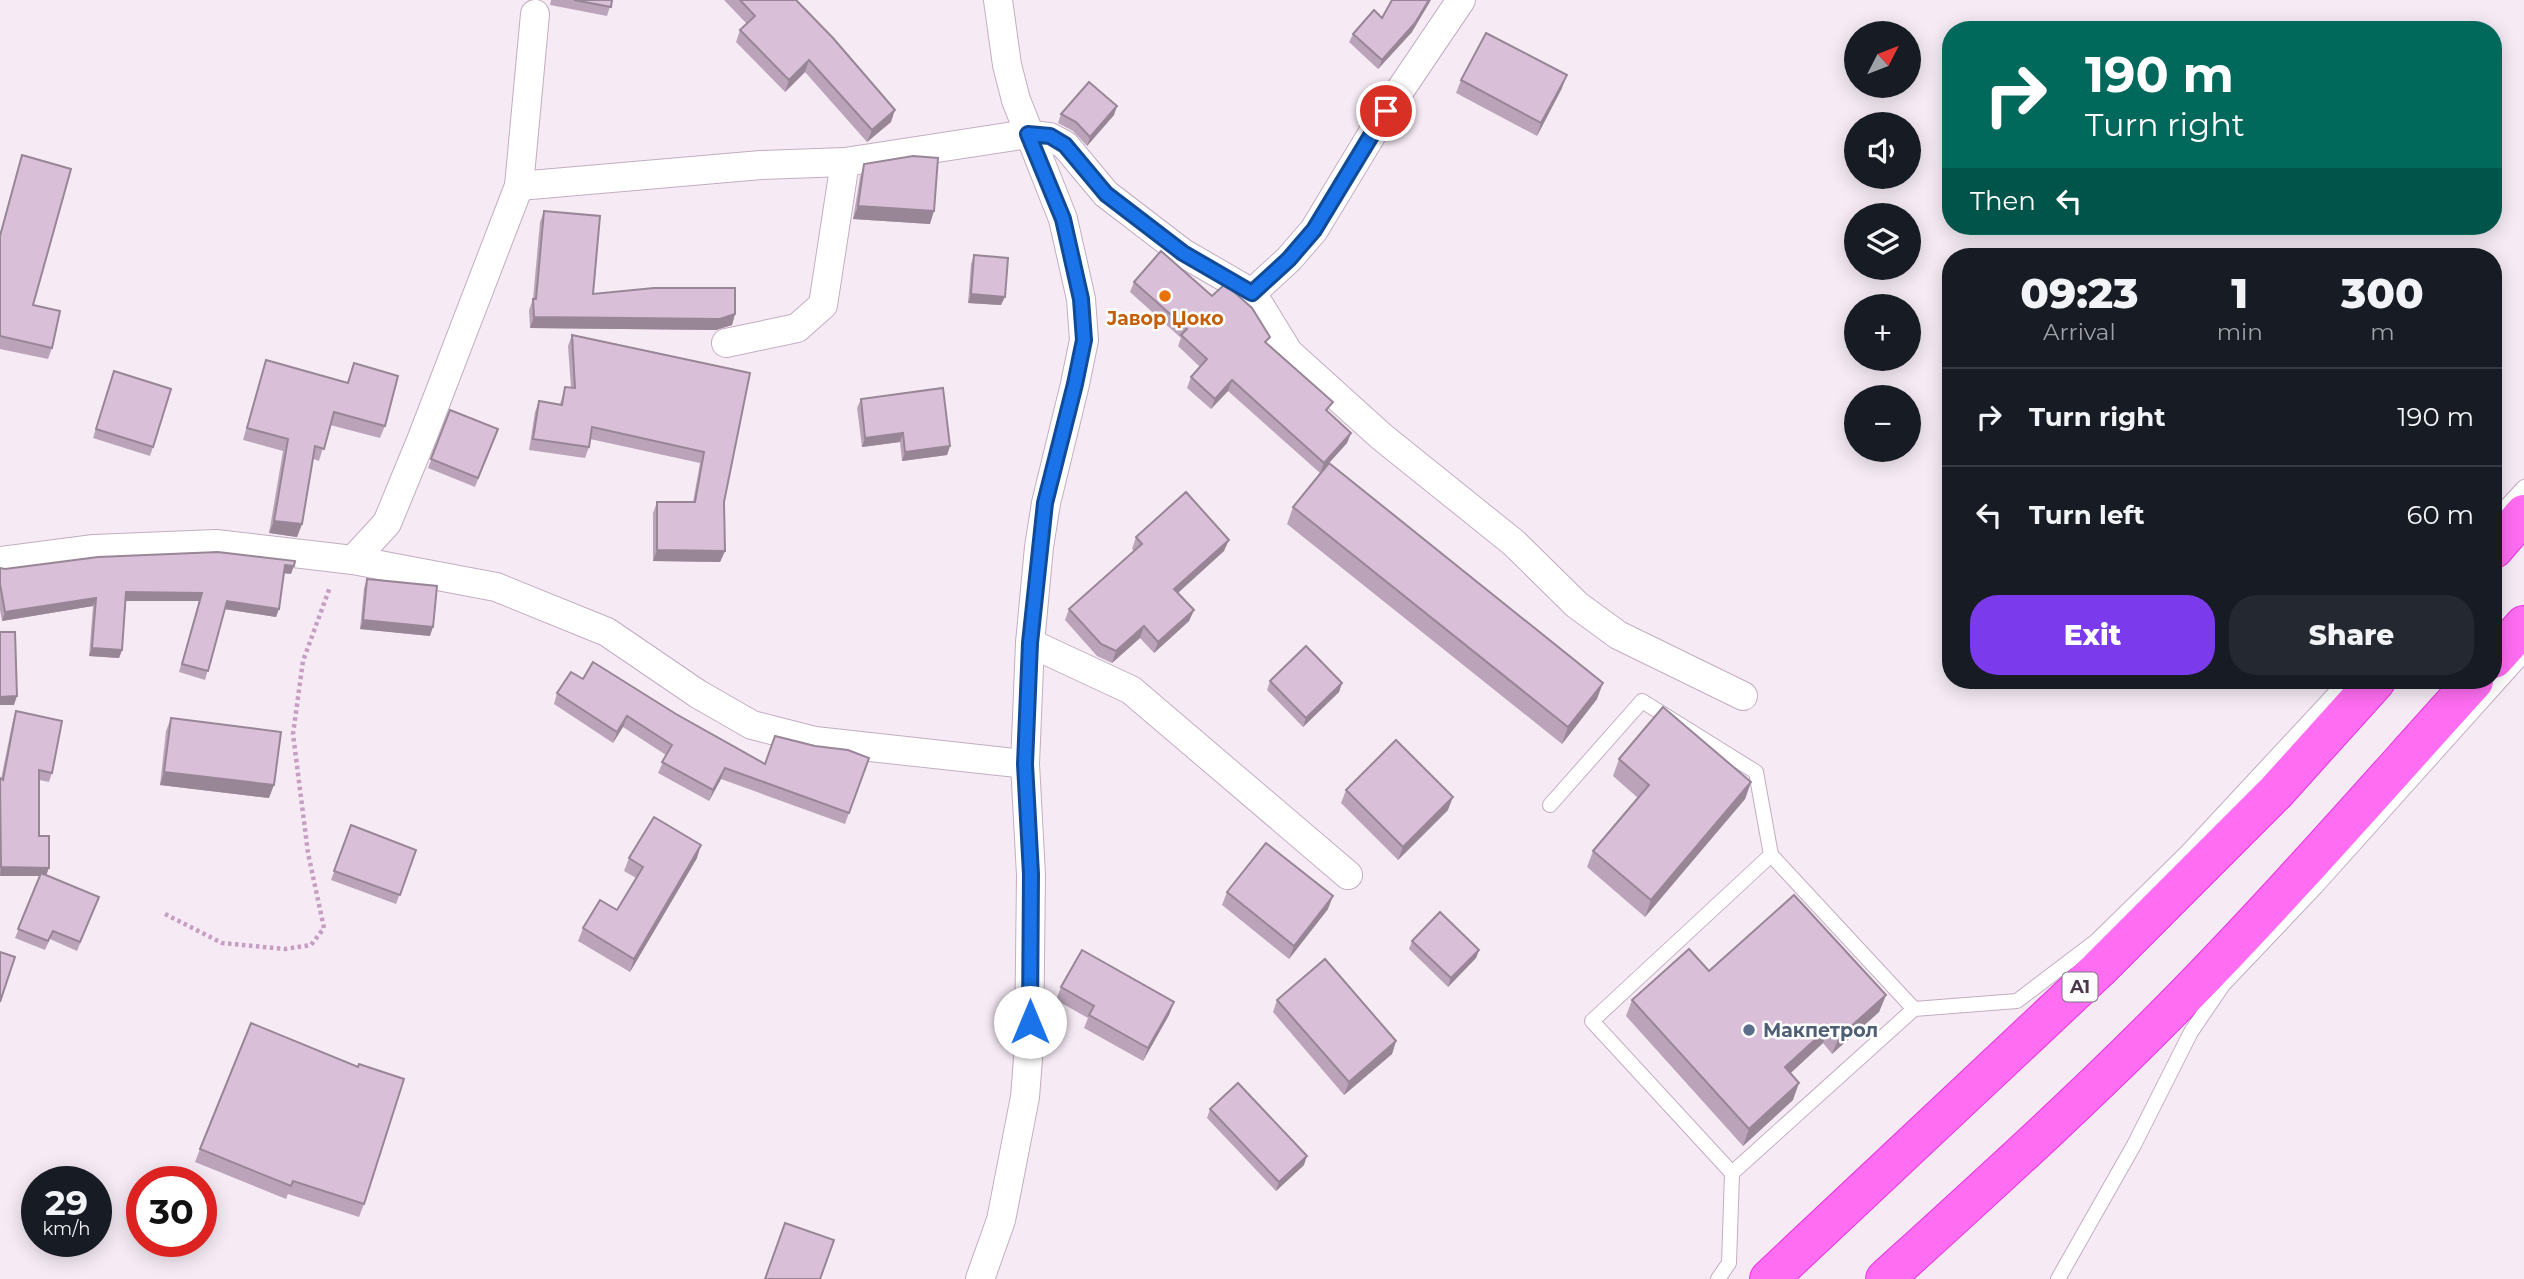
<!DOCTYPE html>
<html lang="en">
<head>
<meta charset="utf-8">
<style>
	:root { --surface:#171b24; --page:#242831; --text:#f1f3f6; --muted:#9ea1a6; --line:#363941; --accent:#7c3aed }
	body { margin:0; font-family:Montserrat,sans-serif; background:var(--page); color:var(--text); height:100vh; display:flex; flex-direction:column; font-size:26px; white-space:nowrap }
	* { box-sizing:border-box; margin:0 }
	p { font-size:23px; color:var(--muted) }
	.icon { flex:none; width:38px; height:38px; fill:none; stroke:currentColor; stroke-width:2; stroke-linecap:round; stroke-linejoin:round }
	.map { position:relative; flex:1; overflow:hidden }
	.sheet { position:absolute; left:1942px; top:248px; width:560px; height:441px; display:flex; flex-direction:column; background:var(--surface); border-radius:28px; box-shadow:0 4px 18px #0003 }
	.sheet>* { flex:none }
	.hud { position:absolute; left:1942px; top:21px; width:560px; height:214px; border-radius:28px; box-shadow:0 4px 18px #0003; background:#00695c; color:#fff; overflow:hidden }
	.needle { width:46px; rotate:48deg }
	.controls { position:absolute; left:1844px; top:21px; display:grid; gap:14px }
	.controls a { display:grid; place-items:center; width:77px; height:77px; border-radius:50%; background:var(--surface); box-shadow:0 4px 18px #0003; font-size:35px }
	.speed { position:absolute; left:21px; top:1166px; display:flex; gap:14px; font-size:35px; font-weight:700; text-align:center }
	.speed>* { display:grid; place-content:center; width:91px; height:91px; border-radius:50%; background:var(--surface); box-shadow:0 4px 18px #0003; line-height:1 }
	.speed small { font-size:18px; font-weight:400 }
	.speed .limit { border:10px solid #d22; background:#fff; color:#111 }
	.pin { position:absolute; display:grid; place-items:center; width:60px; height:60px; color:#fff; margin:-30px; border:4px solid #fff; border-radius:50%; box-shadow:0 2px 7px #0007 }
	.me { position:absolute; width:77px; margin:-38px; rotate:0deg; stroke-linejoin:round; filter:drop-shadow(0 0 5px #0008) }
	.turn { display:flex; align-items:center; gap:24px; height:147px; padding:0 28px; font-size:32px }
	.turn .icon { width:91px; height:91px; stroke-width:2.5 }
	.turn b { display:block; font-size:49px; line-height:60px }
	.then { display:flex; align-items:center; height:66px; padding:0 28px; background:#0003; gap:14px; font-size:26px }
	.eta { display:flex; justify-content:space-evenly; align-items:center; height:119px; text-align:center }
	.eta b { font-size:42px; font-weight:800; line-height:49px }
	.action { display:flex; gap:14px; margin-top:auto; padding:14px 28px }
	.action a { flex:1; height:80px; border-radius:28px; background:var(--accent); color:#fff; font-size:28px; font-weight:800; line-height:80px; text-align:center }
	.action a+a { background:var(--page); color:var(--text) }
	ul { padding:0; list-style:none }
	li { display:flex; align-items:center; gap:21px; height:98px; padding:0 28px; border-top:2px solid var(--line) }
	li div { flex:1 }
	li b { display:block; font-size:26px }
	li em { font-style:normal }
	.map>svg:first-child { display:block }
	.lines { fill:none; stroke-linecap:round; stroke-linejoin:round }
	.service-casing { stroke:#c3adc1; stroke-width:16 }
	.minor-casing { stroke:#c3adc1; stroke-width:30 }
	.motorway-casing { stroke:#e834de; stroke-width:40 }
	.path { stroke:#c69dc3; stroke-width:4.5; stroke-dasharray:3.5 3.5; stroke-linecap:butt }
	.service { stroke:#fff; stroke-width:14 }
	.minor { stroke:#fff; stroke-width:28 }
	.motorway { stroke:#ff6df2; stroke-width:38 }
	.wall { fill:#bba4ba }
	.shaded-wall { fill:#988697 }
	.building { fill:#d9bfd8; stroke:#988697; stroke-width:2 }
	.route-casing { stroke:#114b97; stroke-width:18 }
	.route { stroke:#1a73e8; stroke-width:12 }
	.food-dot { fill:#e8710a; stroke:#fff; stroke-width:2.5 }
	.service-dot { fill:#5c6f8a; stroke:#fff; stroke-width:2.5 }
	.labels { text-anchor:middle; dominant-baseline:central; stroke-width:5; stroke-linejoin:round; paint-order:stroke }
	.shield { fill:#fff; stroke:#817481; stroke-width:2 }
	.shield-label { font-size:18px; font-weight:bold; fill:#4b384b }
	.food-label { font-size:19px; font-weight:bold; fill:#c56008; stroke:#fff }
	.service-label { font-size:19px; font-weight:bold; fill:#4e5e75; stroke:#fff; text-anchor:start }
</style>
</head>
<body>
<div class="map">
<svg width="2524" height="1279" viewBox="0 0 2524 1279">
	<rect width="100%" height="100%" fill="#f6ebf5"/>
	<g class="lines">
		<defs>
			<g id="service">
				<path d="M2501,512L2524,487"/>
				<path d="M1550,805L1642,701L1756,772L1771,855"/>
				<path d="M1732,1173L1914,1009L2017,1001L2096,941L2186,853L2346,681"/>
				<path d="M1718,1279L1729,1263L1732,1173L1592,1021L1771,855L1914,1009"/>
				<path d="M2058,1279L2134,1145L2191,1032L2223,985L2316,887L2524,655"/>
			</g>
			<g id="minor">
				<path d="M519,186L761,165L845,162L1028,134L1050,137L1065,145L1106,194L1183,253L1252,293L1289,259L1314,230L1386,111L1461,0"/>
				<path d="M1252,293L1289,353L1382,437L1514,543L1577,605L1618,635L1743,696"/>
				<path d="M726,343L797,328L823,305L845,162"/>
				<path d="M353,560L387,523L422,438L519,186L535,14"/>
				<path d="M0,561L94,549L216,544L353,560L496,587L607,632L698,694L752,725L815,741L1025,764"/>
				<path d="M1030,643L1131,690L1348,875"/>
				<path d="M980,1279L1001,1220L1025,1097L1029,1046L1031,875L1025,764L1030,643L1039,547L1046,503L1075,384L1084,340L1081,299L1063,219L1016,100L1007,65L998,0"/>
			</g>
			<g id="motorway">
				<path d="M2494,549L2524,514"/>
				<path d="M2494,659L2524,625"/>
				<path d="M1769,1279L2098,970L2276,792L2376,681"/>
				<path d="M1885,1279C1985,1188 2086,1097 2181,1000C2282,897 2377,788 2474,681"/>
			</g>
		</defs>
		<use href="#service" class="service-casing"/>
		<use href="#minor" class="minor-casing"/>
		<use href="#motorway" class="motorway-casing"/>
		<path class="path" d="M165,914L222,943L285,949L311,945L324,928L308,853L293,734L303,661L330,587"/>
		<use href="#service" class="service"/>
		<use href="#minor" class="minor"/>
		<use href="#motorway" class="motorway"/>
	</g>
	<g class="wall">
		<path d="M551,0H612L607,16L550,5Z"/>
		<path d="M724,0H796L891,122L867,142L805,72L785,92L736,42L740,30L747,24Z"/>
		<path d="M1382,18L1412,32L1378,69L1349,42L1353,34Z"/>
		<path d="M1461,80L1562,88L1537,136L1456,93Z"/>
		<path d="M1061,114L1114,115L1087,146L1073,131L1058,123Z"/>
		<path d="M22,155L33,305L52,348L48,359L0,349V233Z"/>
		<path d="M864,164L930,224L853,219L860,177Z"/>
		<path d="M544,211L593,294L735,314L732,325L716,330L530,328L529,310L533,299L540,222Z"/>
		<path d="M974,255L1001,305L968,303L971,264Z"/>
		<path d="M1134,282L1267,344L1329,413L1351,433L1347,443L1329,463L1597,699L1562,744L1287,524L1293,507L1320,473L1228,391L1211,409L1187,388L1191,377L1200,367L1178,346L1181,338L1130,292Z"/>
		<path d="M572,335L750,373L724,502L725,551L720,562L653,561V513L657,502H693L700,463L590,439L589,447L585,458L529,450L535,412L539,401L560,404L565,387L571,388L568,346Z"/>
		<path d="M266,360L347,383L354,363L385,426L380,438L330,425L319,461L313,459L302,524L297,537L269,533L283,451L243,440L262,373Z"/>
		<path d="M111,379L153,447L150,456L93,438Z"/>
		<path d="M861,399L950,446L947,455L902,461L900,442L862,447L857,408Z"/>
		<path d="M450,410L498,429L475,487L428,468Z"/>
		<path d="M1136,537L1224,551L1178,593L1194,610L1189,621L1154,653L1140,638L1112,663L1097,656L1065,620L1069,609L1134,551L1132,549Z"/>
		<path d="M218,552L291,574L284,573L276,617L225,609L205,680L179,672L199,601H126L122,650L119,658L89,656L93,606L2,621L0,610V568L5,569Z"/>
		<path d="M367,579L430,636L360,629L364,588Z"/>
		<path d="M583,679L676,714L765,764L815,746L869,758L845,824L721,779L709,801L658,773L666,755L623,727L613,743L554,704L557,693Z"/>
		<path d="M1270,681L1342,683L1339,692L1303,727L1267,690Z"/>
		<path d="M16,711L52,773L49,782L39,780V836L46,875L99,897L77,951L50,939L45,950L15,938L40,876H0V778L1,779L13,720Z"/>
		<path d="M171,718L269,798L160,785L166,731Z"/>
		<path d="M1619,759L1751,782L1745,799L1645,917L1587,867L1593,851L1638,798L1613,776Z"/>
		<path d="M1346,790L1448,810L1398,860L1341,803Z"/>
		<path d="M351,825L416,850L396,904L331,880Z"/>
		<path d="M629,858H697L630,972L578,941L583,928L617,910L636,878L624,871Z"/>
		<path d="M1227,892L1328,909L1289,959L1222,905Z"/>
		<path d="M1412,941L1479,950L1476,958L1448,987L1409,949Z"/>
		<path d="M1709,971L1886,995L1879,1012L1832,1054L1823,1043L1790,1073L1793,1100L1743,1146L1626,1016L1632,1000Z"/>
		<path d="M1061,987L1174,1002L1169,1015L1143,1061L1084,1028L1088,1018L1056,1000Z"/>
		<path d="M1277,1000L1396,1041L1392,1054L1344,1095L1273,1012Z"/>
		<path d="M358,1067L364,1204L359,1217L288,1194L286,1199L195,1162L200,1149Z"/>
		<path d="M1210,1109L1304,1165L1276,1191L1207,1118Z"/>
	</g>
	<g class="shaded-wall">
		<path d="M1429,0H1431L1412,32L1378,69L1382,60Z"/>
		<path d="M809,60L805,72L785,92L789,80Z"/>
		<path d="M1567,75L1562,88L1537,136L1541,123Z"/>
		<path d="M1117,106L1114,115L1087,146L1090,137Z"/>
		<path d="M895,110L891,122L867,142L872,130Z"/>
		<path d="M858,206L934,211L930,224L853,219Z"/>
		<path d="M971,294L1005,297L1001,305L968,303Z"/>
		<path d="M735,314L732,325L716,330L530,328L534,317Z"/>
		<path d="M1232,380L1228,391L1211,409L1215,399Z"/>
		<path d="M903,433L900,442L862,447L865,438Z"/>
		<path d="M1351,433L1347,443L1320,473L1324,463Z"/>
		<path d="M950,446L947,455L902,461L905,452Z"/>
		<path d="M274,521L302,524L297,537L269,533Z"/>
		<path d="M1229,540L1224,551L1170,600L1174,589Z"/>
		<path d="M657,550L725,551L720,562L653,561Z"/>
		<path d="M285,565L294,566L291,574L282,573Z"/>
		<path d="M126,592L202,593L199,601H123Z"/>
		<path d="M96,598L93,606L2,621L5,612Z"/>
		<path d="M227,601L279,609L276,617L224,609Z"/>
		<path d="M1194,610L1189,621L1154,653L1158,642Z"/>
		<path d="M363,620L433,627L430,636L360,629Z"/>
		<path d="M1144,626L1140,638L1112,663L1116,651Z"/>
		<path d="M92,648L122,650L119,658L89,656Z"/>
		<path d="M1342,683L1339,692L1303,727L1306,718Z"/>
		<path d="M1603,683L1597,699L1562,744L1568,727Z"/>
		<path d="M17,696L14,705H0V697Z"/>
		<path d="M627,716L623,727L613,743L617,732Z"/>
		<path d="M725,768L721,779L709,801L713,790Z"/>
		<path d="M164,772L274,785L269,798L160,785Z"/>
		<path d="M1751,782L1745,799L1645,917L1651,900Z"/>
		<path d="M1453,797L1448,810L1398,860L1403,847Z"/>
		<path d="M701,845L697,858L630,972L634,959Z"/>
		<path d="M1,867L49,868L46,876H0Z"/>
		<path d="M1333,896L1328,909L1289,959L1294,946Z"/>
		<path d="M1479,950L1476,958L1448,987L1451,978Z"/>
		<path d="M1886,995L1879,1012L1832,1054L1839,1037Z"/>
		<path d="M1174,1002L1169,1015L1143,1061L1148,1048Z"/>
		<path d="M1829,1027L1823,1043L1779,1084L1785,1067Z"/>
		<path d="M1396,1041L1392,1054L1344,1095L1349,1082Z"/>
		<path d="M1799,1083L1793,1100L1743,1146L1749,1129Z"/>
		<path d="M1307,1156L1304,1165L1276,1191L1279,1182Z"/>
	</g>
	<g class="building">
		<path d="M574,0H612L611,7Z"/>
		<path d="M740,0H796L833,38L895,110L872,130L809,60L789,80L740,30L755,16Z"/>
		<path d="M1392,0H1429L1415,23L1382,60L1353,34L1374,10L1382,18Z"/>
		<path d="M1486,33L1567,75L1541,123L1461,80Z"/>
		<path d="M1089,82L1117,106L1090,137L1076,122L1061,114Z"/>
		<path d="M22,155L71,169L33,305L60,311L52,348L0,336V236Z"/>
		<path d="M913,156L938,158L934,211L858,206L864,164Z"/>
		<path d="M544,211L600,216L593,294L654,288H735V314L720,319L534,317L533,299H536Z"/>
		<path d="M1161,251L1212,296L1225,284L1252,308L1270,337L1265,342L1333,402L1326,410L1351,433L1324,463L1232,380L1215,399L1191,377L1207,359L1181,335L1187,329L1134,282Z"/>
		<path d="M974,255L1008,258L1005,297L971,294Z"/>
		<path d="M572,335L750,373L724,502L725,551L657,550V502H695L704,452L592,427L589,447L533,439L539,401L562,405L565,387L575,388Z"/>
		<path d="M266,360L348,383L354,363L398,376L385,426L334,412L324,449L315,446L302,524L274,521L288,439L247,428Z"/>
		<path d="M114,371L171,389L153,447L96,429Z"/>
		<path d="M943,388L950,446L905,452L903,433L865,438L861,399Z"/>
		<path d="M450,410L498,429L478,478L431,459Z"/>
		<path d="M1329,463L1603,683L1568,727L1293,507Z"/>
		<path d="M1186,492L1229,540L1174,589L1194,610L1158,642L1144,626L1116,651L1101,644L1069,609L1142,544L1136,537Z"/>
		<path d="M218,552L295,561L294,566L285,565L279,609L227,601L208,671L182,664L202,593L126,592L122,650L92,648L96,598L5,612L0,584V568L5,569L98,557Z"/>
		<path d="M367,579L437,586L433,627L363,620Z"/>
		<path d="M0,632H15L17,696L0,697Z"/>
		<path d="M1306,646L1342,683L1306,718L1270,681Z"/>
		<path d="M593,662L676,714L765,764L775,736L815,746L848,750L869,758L849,813L725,768L713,790L662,762L672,745L627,716L617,732L557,693L571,672L583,679Z"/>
		<path d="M1663,707L1751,782L1651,900L1593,851L1649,785L1619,759Z"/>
		<path d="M16,711L62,721L52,773L39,770V836H49V868L1,867L0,778L3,780Z"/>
		<path d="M171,718L281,732L274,785L164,772Z"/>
		<path d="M1396,740L1453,797L1403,847L1346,790Z"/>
		<path d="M654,817L701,845L634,959L583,928L600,900L617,910L643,867L629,858Z"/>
		<path d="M351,825L416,850L400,895L334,871Z"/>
		<path d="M1266,843L1333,896L1294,946L1227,892Z"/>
		<path d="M41,873L99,897L80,942L53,931L48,941L18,929Z"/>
		<path d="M1794,895L1886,995L1839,1037L1829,1027L1785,1067L1799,1083L1749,1129L1632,1000L1689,949L1709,971Z"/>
		<path d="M1440,912L1479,950L1451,978L1412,941Z"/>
		<path d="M1082,950L1174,1002L1148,1048L1089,1015L1094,1006L1061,987Z"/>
		<path d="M0,952L15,957L0,1002Z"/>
		<path d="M1325,959L1396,1041L1349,1082L1277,1000Z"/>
		<path d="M251,1023L358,1067L359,1064L404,1079L364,1204L293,1181L291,1186L200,1149Z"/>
		<path d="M1238,1083L1307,1156L1279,1182L1210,1109Z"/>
		<path d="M785,1223L834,1240L820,1279H765Z"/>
	</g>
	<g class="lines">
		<defs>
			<path id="route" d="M1030,1022L1031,874L1025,764L1030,643L1045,503L1075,384L1084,340L1081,299L1063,219L1028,134L1050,136L1065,145L1106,194L1183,253L1252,293L1289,259L1314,230L1386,111"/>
		</defs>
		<use href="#route" class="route-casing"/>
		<use href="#route" class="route"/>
	</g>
	<circle class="food-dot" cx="1165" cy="296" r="7"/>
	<circle class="service-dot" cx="1749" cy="1030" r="7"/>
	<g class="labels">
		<rect class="shield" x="2062.5" y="972.5" width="35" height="29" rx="5"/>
		<g class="shield-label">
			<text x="2080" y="987">A1</text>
		</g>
		<g class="food-label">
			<text x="1165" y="318">Јавор Џоко</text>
		</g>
		<g class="service-label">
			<text x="1763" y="1030">Макпетрол</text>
		</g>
	</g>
</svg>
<div class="controls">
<a><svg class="needle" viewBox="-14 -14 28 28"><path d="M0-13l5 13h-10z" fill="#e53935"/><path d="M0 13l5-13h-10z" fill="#9ea1a6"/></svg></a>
<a><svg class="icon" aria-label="sound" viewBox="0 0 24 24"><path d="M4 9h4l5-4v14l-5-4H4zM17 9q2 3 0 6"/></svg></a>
<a><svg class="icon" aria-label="layers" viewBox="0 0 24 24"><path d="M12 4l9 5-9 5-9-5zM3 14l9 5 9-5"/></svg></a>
<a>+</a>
<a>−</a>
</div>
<div class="speed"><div>29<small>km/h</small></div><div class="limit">30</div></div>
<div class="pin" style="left:1386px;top:111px;background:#d93025"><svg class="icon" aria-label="arrive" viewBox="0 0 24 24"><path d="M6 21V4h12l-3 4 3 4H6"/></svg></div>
<svg class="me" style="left:1030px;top:1022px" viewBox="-20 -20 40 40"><circle r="19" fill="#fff"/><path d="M0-13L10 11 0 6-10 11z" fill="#1a73e8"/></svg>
<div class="hud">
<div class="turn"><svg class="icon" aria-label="right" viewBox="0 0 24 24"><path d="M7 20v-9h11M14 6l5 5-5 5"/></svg><div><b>190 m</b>Turn right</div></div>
<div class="then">Then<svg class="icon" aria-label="left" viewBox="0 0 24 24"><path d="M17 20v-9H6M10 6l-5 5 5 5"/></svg></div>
</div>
<section class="sheet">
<div class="eta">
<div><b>09:23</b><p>Arrival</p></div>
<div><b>1</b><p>min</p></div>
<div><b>300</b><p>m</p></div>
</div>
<ul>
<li><svg class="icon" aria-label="right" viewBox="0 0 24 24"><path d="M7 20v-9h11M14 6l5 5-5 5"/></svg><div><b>Turn right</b></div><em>190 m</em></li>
<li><svg class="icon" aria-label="left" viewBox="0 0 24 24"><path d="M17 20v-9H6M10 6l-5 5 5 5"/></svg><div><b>Turn left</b></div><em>60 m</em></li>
</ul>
<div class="action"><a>Exit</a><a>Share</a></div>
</section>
</div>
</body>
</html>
